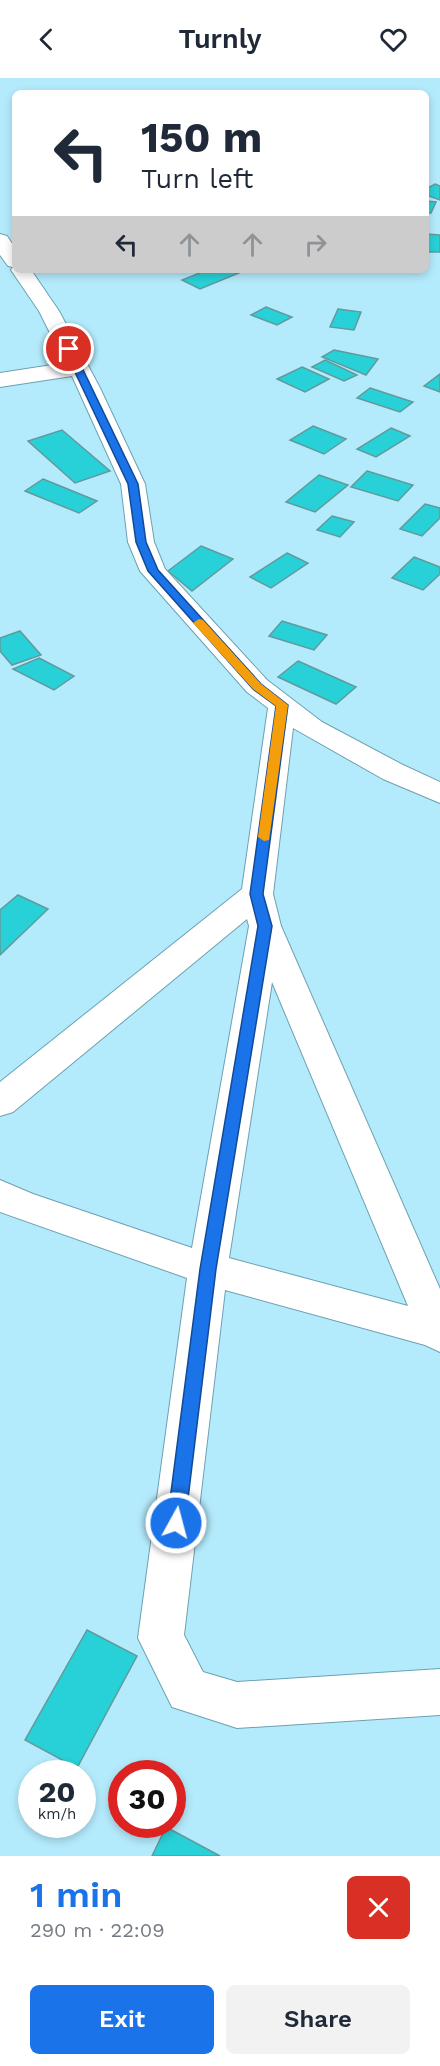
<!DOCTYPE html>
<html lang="en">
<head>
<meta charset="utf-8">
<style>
	:root { --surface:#fff; --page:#f2f2f3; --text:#1f2937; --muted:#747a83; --accent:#1a73e8 }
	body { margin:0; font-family:"Work Sans",sans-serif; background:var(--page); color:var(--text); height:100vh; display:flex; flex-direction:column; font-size:22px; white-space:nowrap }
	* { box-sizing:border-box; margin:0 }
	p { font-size:20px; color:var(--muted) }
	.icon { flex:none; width:33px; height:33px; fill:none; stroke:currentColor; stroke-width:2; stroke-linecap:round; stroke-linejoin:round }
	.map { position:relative; height:1778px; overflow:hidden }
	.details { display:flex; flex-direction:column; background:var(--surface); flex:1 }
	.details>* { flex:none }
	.top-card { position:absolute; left:12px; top:12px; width:417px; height:183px; border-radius:9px; box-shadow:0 3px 9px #0003; background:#fff; color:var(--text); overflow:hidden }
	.speed { position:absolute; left:18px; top:1682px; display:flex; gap:12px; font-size:30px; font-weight:700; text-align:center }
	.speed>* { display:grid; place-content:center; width:78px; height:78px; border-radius:50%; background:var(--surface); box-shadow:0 3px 9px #0003; line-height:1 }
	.speed small { font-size:15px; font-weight:400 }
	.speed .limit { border:9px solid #d22; background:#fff; color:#111 }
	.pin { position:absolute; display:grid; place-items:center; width:51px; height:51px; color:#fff; margin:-26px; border:3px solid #fff; border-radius:50%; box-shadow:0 2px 6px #0007 }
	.me { position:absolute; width:66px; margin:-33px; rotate:7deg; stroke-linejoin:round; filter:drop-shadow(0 0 4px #0008) }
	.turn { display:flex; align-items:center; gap:21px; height:126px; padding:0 30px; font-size:27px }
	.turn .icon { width:78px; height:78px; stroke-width:2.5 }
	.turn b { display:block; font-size:42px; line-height:51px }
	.lanes { display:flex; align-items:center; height:57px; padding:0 30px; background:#0003; justify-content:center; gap:30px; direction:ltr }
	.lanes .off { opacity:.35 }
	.round { display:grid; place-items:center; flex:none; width:63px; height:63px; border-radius:9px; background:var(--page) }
	.summary { display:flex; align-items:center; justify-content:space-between; height:102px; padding:0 30px }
	h1 { font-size:36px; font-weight:600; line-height:45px; color:var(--accent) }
	.button { display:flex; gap:12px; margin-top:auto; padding:12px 30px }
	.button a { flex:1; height:69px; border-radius:9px; background:var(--accent); color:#fff; font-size:24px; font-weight:600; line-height:69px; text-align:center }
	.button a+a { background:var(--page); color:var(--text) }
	header { display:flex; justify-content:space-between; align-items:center; height:78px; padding:0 30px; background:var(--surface); font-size:27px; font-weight:600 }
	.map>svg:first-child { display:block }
	.building { fill:#28d1d8; stroke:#619a9c; stroke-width:1.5 }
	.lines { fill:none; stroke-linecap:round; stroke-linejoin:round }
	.minor-casing { stroke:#6ca1b1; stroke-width:2 }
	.minor { fill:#fff; fill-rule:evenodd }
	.route { fill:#1a73e8; stroke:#114b97; stroke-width:1.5 }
	.slow { fill:#f59e0b }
</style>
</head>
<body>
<header><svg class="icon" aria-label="back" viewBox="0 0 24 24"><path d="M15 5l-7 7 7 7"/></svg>Turnly<svg class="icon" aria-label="heart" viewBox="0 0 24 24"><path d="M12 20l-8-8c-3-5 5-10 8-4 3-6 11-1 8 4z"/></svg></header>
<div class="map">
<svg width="440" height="1778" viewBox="0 0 440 1778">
	<rect width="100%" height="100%" fill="#b4ebfc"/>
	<g class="building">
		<path d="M435,106L440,108V122L426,117V111Z"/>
		<path d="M426,123L436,124L431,135H426Z"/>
		<path d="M426,156L440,157V174H426Z"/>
		<path d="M207,192H246L200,211L182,202Z"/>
		<path d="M266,229L292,239L277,247L251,237Z"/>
		<path d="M338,231L361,234L354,252L330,249Z"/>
		<path d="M334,272L378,281L366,297L322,279Z"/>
		<path d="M325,282L357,297L344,303L312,289Z"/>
		<path d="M302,289L329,301L305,314L277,301Z"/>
		<path d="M440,296V314L424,308Z"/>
		<path d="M370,310L413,324L400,334L357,320Z"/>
		<path d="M313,348L346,361L324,376L290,362Z"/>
		<path d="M391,350L410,358L376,379L357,371Z"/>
		<path d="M62,352L110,393L75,405L28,363Z"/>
		<path d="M367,393L413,407L398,423L351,409Z"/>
		<path d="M319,397L348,407L315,434L286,424Z"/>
		<path d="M43,401L97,423L79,435L25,413Z"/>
		<path d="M425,426L440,430V440L422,458L400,451Z"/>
		<path d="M332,438L354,444L340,459L317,452Z"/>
		<path d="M201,468L233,481L192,513L168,493Z"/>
		<path d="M287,475L308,485L271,510L250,499Z"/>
		<path d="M414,479L440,489V496L423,512L392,500Z"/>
		<path d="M282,543L327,557L314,572L269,558Z"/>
		<path d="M20,553L41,577L12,587L0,573V560Z"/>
		<path d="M39,580L74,598L54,612L13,591Z"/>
		<path d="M298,583L356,609L336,626L278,599Z"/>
		<path d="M18,817L48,831L0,877V832Z"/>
		<path d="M87,1552L137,1578L77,1690L25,1662Z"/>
		<path d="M166,1749L220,1778H152Z"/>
	</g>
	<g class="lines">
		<defs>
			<path id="minor" d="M0,156L7,158L15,170V192H31L59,233L100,310L145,406L154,464L165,491L267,602L322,644L403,687L440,704V725L383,701L293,650L273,816L281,848L440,1211V1274L425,1267L225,1212L184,1557L203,1594L237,1604L440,1591V1637L237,1650L172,1629L138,1560L187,1200L0,1134V1102L33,1116L192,1170L249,848L247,841L13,1034L0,1038V1004L242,811L268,630L247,614L140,493L128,464L121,406L72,298L0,309V295L65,285L39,233L11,192L13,189L8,188L0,177ZM272,904L408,1228L229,1180Z"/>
		</defs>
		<use href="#minor" class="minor-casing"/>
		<use href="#minor" class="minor"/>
	</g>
	<path class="route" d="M65,269L73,271L138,406L146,464L158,492L261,606L288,627L263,816L272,848L216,1191L185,1445L182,1451L176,1453L169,1451L167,1445L200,1191L258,848L250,816L276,628L253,611L148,493L136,464L128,406L64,271Z"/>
	<path class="slow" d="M199,541L203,542L261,606L288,627L269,762L264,763L258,759L276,628L253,611L195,547L193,545Z"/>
</svg>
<div class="speed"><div>20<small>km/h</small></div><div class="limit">30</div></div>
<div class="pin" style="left:69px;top:271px;background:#d93025"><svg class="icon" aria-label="arrive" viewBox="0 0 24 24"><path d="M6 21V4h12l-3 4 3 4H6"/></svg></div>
<svg class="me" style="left:176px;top:1445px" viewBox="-20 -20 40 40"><circle r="17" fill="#1a73e8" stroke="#fff" stroke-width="3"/><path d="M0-11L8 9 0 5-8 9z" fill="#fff"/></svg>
<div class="top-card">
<div class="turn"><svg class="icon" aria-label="left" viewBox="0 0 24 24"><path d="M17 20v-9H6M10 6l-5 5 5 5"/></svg><div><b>150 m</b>Turn left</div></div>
<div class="lanes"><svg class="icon" aria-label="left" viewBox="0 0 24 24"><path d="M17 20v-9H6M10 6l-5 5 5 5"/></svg><svg class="icon off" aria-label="ahead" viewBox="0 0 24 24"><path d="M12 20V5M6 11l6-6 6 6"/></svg><svg class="icon off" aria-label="ahead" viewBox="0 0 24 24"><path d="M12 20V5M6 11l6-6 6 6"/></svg><svg class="icon off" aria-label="right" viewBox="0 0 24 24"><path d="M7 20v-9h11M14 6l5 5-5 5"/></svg></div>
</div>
</div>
<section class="details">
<div class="summary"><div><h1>1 min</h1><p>290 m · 22:09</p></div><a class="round" style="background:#d93025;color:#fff"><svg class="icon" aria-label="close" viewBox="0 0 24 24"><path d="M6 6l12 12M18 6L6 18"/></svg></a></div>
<div class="button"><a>Exit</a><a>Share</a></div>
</section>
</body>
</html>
